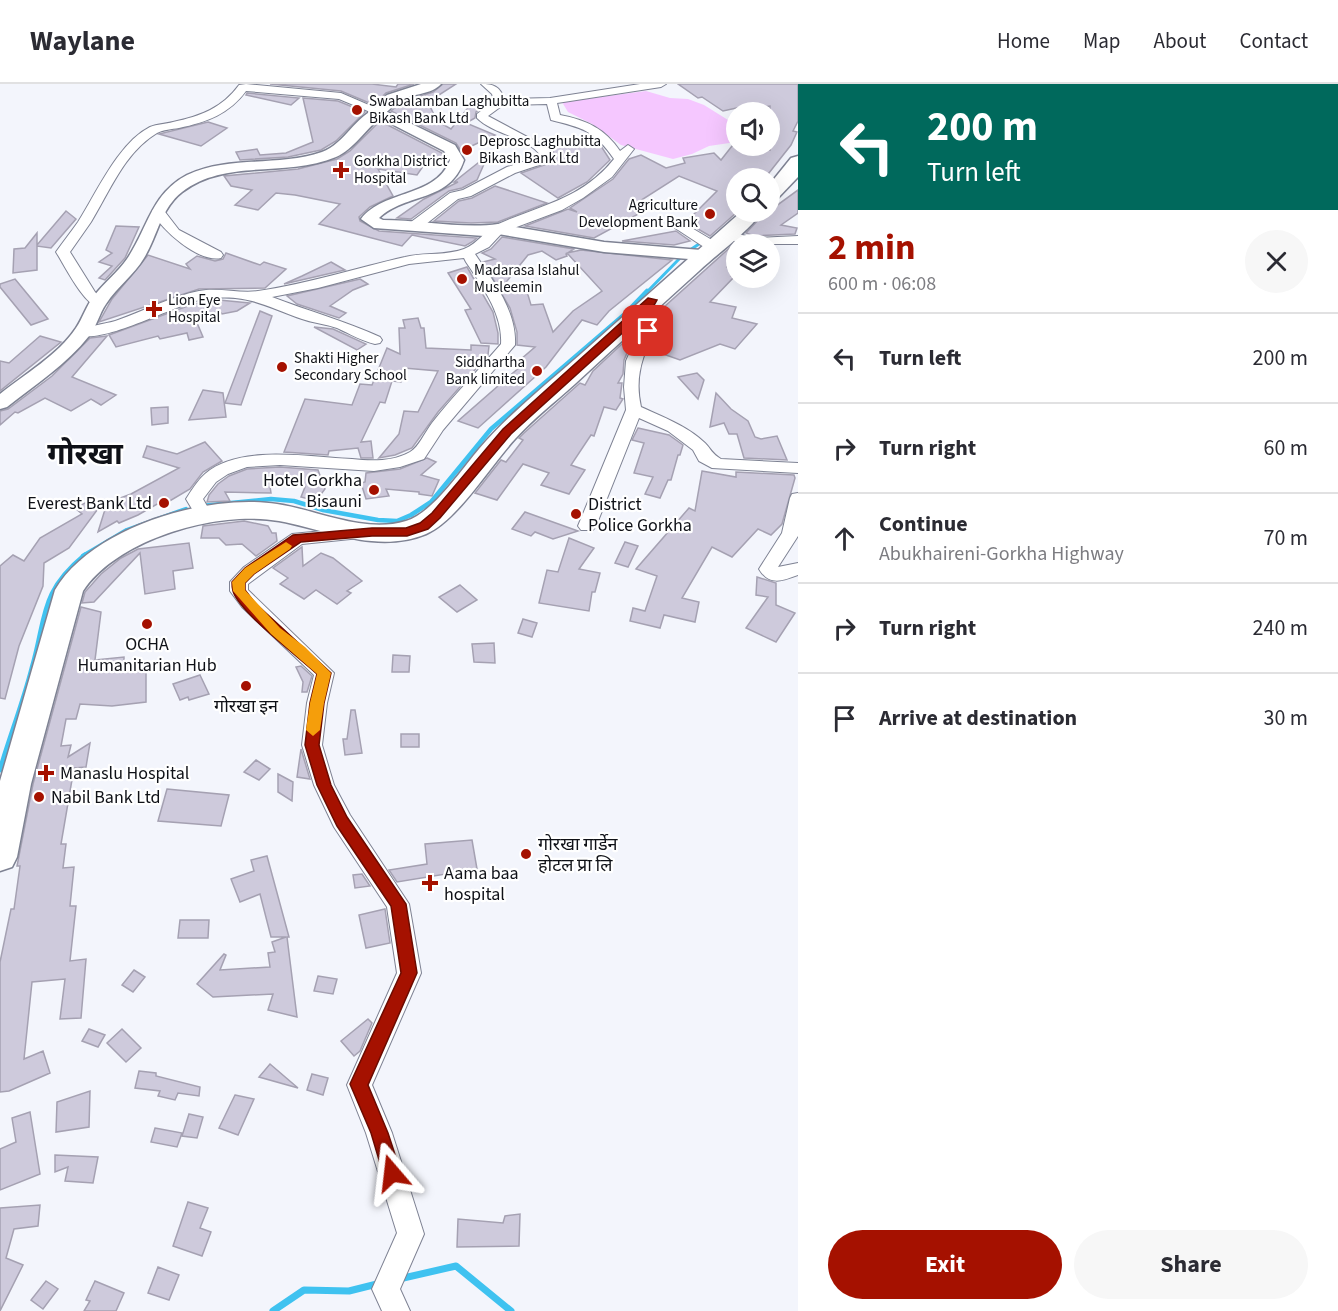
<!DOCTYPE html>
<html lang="en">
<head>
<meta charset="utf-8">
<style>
	:root { --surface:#fff; --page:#f7f7f7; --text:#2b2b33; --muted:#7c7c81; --line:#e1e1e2; --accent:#a51100 }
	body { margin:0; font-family:"Source Sans 3","Noto Sans Devanagari",sans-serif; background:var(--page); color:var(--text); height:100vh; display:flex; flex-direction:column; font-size:22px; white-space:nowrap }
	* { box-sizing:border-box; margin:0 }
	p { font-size:20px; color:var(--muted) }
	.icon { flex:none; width:33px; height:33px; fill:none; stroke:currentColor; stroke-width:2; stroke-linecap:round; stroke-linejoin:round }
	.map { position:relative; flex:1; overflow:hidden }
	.panel { display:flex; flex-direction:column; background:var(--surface); width:540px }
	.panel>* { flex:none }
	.guide { background:#00695c; color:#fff; overflow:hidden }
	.fabs { position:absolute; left:726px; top:18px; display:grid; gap:12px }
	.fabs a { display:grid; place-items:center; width:54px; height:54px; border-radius:50%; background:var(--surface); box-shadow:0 6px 24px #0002; font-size:30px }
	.pin { position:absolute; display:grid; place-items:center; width:51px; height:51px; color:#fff; margin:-26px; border-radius:12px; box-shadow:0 3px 9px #0006 }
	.me { position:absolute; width:66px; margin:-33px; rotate:343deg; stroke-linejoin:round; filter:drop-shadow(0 0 4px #0008) }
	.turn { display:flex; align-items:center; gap:21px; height:126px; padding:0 30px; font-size:27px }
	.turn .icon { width:78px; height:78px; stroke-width:2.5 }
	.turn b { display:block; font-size:42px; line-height:51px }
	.round { display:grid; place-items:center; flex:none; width:63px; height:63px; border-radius:32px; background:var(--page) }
	.overview { display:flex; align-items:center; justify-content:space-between; height:102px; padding:0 30px }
	h1 { font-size:36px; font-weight:700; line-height:45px; color:var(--accent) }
	.cta { display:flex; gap:12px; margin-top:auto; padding:12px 30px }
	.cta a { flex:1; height:69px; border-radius:36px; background:var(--accent); color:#fff; font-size:24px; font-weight:700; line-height:69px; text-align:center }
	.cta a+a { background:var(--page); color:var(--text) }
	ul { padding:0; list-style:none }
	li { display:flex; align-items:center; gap:18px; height:90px; padding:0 30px; border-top:2px solid var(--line) }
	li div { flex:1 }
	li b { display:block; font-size:22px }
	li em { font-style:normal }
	header { display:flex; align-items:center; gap:36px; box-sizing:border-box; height:84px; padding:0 30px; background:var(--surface); border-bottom:2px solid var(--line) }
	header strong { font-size:28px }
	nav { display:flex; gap:33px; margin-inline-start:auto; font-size:21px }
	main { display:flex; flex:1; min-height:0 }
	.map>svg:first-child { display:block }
	.green { fill:#f5c7ff }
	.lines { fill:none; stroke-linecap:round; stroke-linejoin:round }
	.stream-far3 { stroke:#3fc2f0; stroke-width:3 }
	.stream-far2 { stroke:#3fc2f0; stroke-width:4.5 }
	.stream-far1 { stroke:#3fc2f0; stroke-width:5 }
	.stream { stroke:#3fc2f0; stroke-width:7 }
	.building { fill:#cecadc; stroke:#a5a1b2; stroke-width:1.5 }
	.minor-casing { stroke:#7e8293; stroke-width:2 }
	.tertiary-casing { stroke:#7e8293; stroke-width:3 }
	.secondary-casing { stroke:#7e8293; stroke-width:3 }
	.primary-casing { stroke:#7e8293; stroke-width:3 }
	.minor { fill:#fff; fill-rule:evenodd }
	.tertiary { fill:#fff; fill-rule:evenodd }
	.secondary { fill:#fff; fill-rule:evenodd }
	.primary { fill:#fff; fill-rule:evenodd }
	.route { fill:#a51100; stroke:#6b0b00; stroke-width:1.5 }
	.slow { fill:#f59e0b }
	.poi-dot { fill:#a51100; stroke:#fff; stroke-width:2 }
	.labels { text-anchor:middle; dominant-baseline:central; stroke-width:4.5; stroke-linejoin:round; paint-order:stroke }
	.far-poi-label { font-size:15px; fill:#0f1117; stroke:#fff; text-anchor:start }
	.poi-label { font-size:18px; fill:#0f1117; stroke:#fff; text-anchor:start }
	.town-label { font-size:30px; font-weight:bold; fill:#0f1117; stroke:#fff }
</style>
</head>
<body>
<header>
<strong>Waylane</strong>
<nav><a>Home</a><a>Map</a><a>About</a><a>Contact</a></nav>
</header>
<main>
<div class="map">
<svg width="798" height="1227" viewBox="0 0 798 1227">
	<rect width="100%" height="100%" fill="#f3f5fc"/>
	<path class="green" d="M646,7L670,14L688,15L704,21L736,41V58L709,62L692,70L673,75L621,61L592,40L568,28L562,18Z"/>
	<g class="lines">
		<g class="stream-far3">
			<path d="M690,166L699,160"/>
			<path d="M646,209L681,173"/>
		</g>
		<g class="stream-far2">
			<path d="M201,422L271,415L294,417L323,426L378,436L397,437L411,431L431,418L491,345L625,230L647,207"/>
			<path d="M83,472L127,446L186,425"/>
		</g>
		<path class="stream-far1" d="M0,686C10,652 23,619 32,584C47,533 39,509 85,471"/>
		<g class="stream">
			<path d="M399,1195L456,1182L511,1227"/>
			<path d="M273,1227L304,1206L349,1207L381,1199"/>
		</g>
	</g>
	<g class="building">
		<path d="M270,0H372L396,3L398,0H414L386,9L374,21L341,7Z"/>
		<path d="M443,0H456L428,18L437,37L451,45L471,20L485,21L476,28L475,34L466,39L495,51L461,67L456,59L391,27L402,18L433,8Z"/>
		<path d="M678,0H798V37L793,47L797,48L791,61L765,94H736V129L710,152L686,138L717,107L679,92L632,122L642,128L594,154L525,142L568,125L577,128L570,124L613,95L629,75L641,71L666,84L685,79L683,74L714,69L721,76L732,62H751L770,66V22L744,25L741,23L723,27L702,13L698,14Z"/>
		<path d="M247,9L299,14L291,21L246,11Z"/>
		<path d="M303,14L338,17L365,28L336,57L321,66L288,73L240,76L236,68L257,65L260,71L286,69L313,58Z"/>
		<path d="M380,37L442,69L445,73L426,78L417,91L378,85L393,112L370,123L359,133L360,137L379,147L477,154L472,158L465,162L412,151L402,162L319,140L340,120L295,111L276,109L258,126L235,121L252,106L231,102L224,92L298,85L337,75L350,67Z"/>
		<path d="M208,38L227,44L201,62L159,50Z"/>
		<path d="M588,56L595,62H601L610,76L587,98L558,114L521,89L553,78L555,73L552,64L548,62Z"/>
		<path d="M488,71L477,96L462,104L449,107L411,135L397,134L424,115L458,98H454Z"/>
		<path d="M495,102L547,119L498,138L471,139L434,137L459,117L472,114Z"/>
		<path d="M798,106V129L781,141L797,144L795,150L754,152L746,149L761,133Z"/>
		<path d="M66,127L76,135L51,164L37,162V186L13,189L14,165L25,164L37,149V161Z"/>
		<path d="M116,142L139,143L125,174L105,196L99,194L112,182L99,178L112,169L106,166Z"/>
		<path d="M676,147L690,157L674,161L622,157Z"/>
		<path d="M502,153L574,165L566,170L567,172L556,176L542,167L528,171L503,202L525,201L531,221L543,220L553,248L573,227L602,207L567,169L581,166L672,176L609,227L597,241L582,236L546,283L478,344L458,337L521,282H513L535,263L517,261V248L510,224L483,178L495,175L482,169L491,165Z"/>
		<path d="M735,159L740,160H736V172L727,183L736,186L731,192L734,193L710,218L736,223L732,234L757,240L735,265L720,260L680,276L649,265L658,242L653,233Z"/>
		<path d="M226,169L260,181L264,178L286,185L265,204L199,205L99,238L112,215L148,171L190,185L186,180L197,172L215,177L223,175Z"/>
		<path d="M331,178L345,186L284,200L302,192Z"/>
		<path d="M467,183L493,228L498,249V260L481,259L465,226L471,225L448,189Z"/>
		<path d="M15,195L48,235L31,241L0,203V200Z"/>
		<path d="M360,195L368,200L353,206L330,222L346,229L339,234L297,220L287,212Z"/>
		<path d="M219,216L250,219L237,227L222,230L220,227L195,234L203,253L189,256L187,249L160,255L158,252L116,263L109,251L193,220Z"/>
		<path d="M260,227L272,232L241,321L225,319Z"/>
		<path d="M418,234L421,244H424L426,264L471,266V261L489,262L488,271L438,328L412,364L395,371L379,374L399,350L404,327L418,328L438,287L404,284L401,298L392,297L385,319L380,318L361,358L371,357L373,374H361L358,364L329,367L328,371L284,368L305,315L352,321L360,300L372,301L387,264L400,270L399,244H405L403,236Z"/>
		<path d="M314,243L333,245L366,260L357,266Z"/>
		<path d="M637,246L624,276L623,290L618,299H622L620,314L623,315L616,326L604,323L594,352L591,351L571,381L585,386L569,410L541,401L549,389L523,380L497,416L475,409L501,376L506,378L523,356L519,354L524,349L580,299L585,301L593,287Z"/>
		<path d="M40,252L61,258L0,307V277L9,279Z"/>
		<path d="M107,252L72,293L116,311L101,321L91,315L71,327L45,314L18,329L15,328L0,341V327L8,325L52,292L90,254Z"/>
		<path d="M697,289L704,296L698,315L678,293Z"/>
		<path d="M203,306L223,309L226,333L189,336Z"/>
		<path d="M716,309L731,325L748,337L755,353L761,355L777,352L787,376L744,374L737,350H729L724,339L710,343Z"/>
		<path d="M168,323V339L152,341L151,324Z"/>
		<path d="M638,344L669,351L683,361L680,371H678L671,396H668L660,414L645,410L653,393L634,389L644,359L632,356Z"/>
		<path d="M205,358L222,377L203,388L190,405L168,418L166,415L138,431L119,439L117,437L98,448L107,419L131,410L179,384L143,373L147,362L177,370Z"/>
		<path d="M427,374L436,378L421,391L439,396L432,412L419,410V408L386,405L389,412L366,415L361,399L365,398L366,389L400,385Z"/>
		<path d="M280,383L318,386L325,405L316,417L301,413L305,403L269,396L271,409L225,408L230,417L207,418L209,411L218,400L229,392L247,385Z"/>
		<path d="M702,387L736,393V388L794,391L795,394L782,440L771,451L758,445L732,473L712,463L682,514L699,518L695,538L664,531L660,544L630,537L633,524L645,527L657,492L636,485L689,424L695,427Z"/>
		<path d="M89,417L96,422L103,418L69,464L44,479L43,502L19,562L5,615L0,614V482L13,471L24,477L40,454L82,430L75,424Z"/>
		<path d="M525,428L578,447L553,455L535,448L531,452L512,445Z"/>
		<path d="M244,437L268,442L272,449H276L277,457L256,472L242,460L226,461L219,454H201L203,442Z"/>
		<path d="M569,454L594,464L579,485L600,489L595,508H592L589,527L539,519L547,486L558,488Z"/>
		<path d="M625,458L638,462L628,483L615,479Z"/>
		<path d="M189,459L193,484L173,487L175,505L145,510L140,469L94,518L82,519L85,508L101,490L121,474L138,465Z"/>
		<path d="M302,463L303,482L321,469L333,474L362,497L347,507L351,509L337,520L316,506L304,515L280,500L288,494L273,484Z"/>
		<path d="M757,493L776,499V521L795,529L776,558L746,544L768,513L756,511Z"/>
		<path d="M460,501L477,516L457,528L439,513Z"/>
		<path d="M81,523L101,528L95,576L124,573V586L146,584V618L112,622L80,620L76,635H66L61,662L71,661L68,673L90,659L86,683L74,684L61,760H66L63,784L74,783L70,822H76L70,877L86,875L81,934L60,935L65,895L32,898L24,975L43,967L50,989L9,1007L0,1008V878L11,825H14L20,782H17L33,700Z"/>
		<path d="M523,535L537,539L532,553L518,549Z"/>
		<path d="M494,559L495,579L474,578L472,560Z"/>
		<path d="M393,571L410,572L409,588H392Z"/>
		<path d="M301,582L312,592L307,608H302L303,598L296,583Z"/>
		<path d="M200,591L209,610L189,616L188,613L180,616L173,600Z"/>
		<path d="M351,626H355L362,669L345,671L343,655H347Z"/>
		<rect x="401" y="650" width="18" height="13"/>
		<path d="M301,665L310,695L297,693Z"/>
		<path d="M256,676L270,685L259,696L244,688Z"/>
		<path d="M278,690L293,698L292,717L278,708Z"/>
		<path d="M167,705L229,711L221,742L158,737Z"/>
		<path d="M472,756L477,785L397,798L389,786L427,780L425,760Z"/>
		<path d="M267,772L289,853H287L297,933L268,926L273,910L213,913L197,900L224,870L226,871L220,886L270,883L268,869L275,868L272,858L286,853H271L260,810L240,818L231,795L254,787L251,776Z"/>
		<path d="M362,790L370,802L355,804L353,791Z"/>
		<path d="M385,825L390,859L366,864L359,831Z"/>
		<path d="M180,836H209L208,854H178Z"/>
		<path d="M134,886L145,893L133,908L122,901Z"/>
		<path d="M318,892L337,895L333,910L314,907Z"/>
		<path d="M368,935L372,939L360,967L354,972L341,957Z"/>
		<path d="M89,945L105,951L98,963L82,957Z"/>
		<path d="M122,945L141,964L126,978L107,959Z"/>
		<path d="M270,980L298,1004L259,993Z"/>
		<path d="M139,987L156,989V992L200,1003L199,1012L178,1009L175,1016L158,1012L160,1007L135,1004Z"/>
		<path d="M312,990L328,994L323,1011L307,1006Z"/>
		<path d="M90,1007L89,1043L56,1048L57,1018Z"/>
		<path d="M235,1011L254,1015L238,1051L219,1044Z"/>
		<path d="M30,1028L40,1090L0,1106V1065L16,1058L12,1034Z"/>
		<path d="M189,1030L203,1033L197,1054L182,1052Z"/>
		<path d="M155,1044L182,1049L177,1063L151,1058Z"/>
		<path d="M55,1071L98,1073L93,1099L65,1097L68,1083L55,1088Z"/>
		<path d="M188,1118L208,1124L200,1144L211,1148L202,1172L173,1162Z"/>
		<path d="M40,1121L38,1142L14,1145L6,1174L23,1181L0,1227V1124Z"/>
		<path d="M520,1130L519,1162L457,1163L458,1135L503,1139L505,1132Z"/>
		<path d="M158,1183L179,1191L169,1216L148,1209Z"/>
		<path d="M46,1197L58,1205L43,1225L31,1216Z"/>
		<path d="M95,1197L124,1209L116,1227H84L90,1217L86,1216Z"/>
	</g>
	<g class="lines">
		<defs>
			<g id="minor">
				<path d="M246,0L341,9L385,28L383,30H375L339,15L246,7C229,30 207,38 179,44C172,45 163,46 157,49C124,69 110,107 91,138C84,148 77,158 70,168L95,208L105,219L98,223C83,219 65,182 56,168C63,158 71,148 78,138C96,110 118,59 150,43C157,40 166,40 173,38C201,32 222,24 239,1Z"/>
				<path d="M481,0C493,0 500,2 504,15L550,14L640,0H666L661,3L557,19L560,31C587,36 605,45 620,67L628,61L634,65L612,93L583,114L562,126L503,148L489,163L475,170C493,197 517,227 515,261L443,346L424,375L400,383L374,387L280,381L247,383L228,390L216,398L203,415L212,431L210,435H198L186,415C191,407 198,396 205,390C239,360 310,373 352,375C371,377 392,378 410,368C419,363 425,348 432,339C453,312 478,287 501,260C503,230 482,202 466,178L464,174L409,180L318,204L272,213C308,227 345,237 380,253L382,256L380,259L375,260C362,257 350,250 337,244C326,240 313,239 302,235C264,222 248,209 204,215C180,218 92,267 75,248C79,243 108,240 118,236C143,227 173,212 199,207C219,203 240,210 258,207C308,200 356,184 405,173C424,168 446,172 464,165C479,159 485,146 496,141C540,121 581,116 614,75C594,46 583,44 551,36L547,20L503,21L488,32L550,65L553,74L551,77L515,89L471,112L458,115L421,144H411L410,141L411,138L450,109L463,106L507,83L541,72C528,53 494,51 477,34V30L494,17L492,10Z"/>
				<path d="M158,123L162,124L179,146L221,168L223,171L221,174C199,179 161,146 152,127Z"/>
				<path d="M680,137L717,159L719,162L717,165H707L675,144L674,141Z"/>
				<path d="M727,147L754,154L798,152V160H748L722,154L720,151Z"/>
				<path d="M652,212L659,216L650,232L656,241L655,244C643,272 634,292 641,323C663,333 687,342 705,359C711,365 712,370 721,375L798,379V389L712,384L699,377L693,366L668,347L639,334L596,442L593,446H581L578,442L626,326L624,303L626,277L642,241L636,232L647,213Z"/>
				<path d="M798,409V452L778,483L798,479V491C782,497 769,502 759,485L782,449L790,414L792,410Z"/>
				<path d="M364,443L370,445L373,449L370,453L302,460L248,500V506L334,589L327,619L322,661L334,701L350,731L409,820L421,889L372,1001L392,1049L424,1150L400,1205L410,1227H382L372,1205L397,1149L366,1049L347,1001L397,889L387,823L334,743L314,701L302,661L307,619L314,591L242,523L230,507V498L244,483L292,450Z"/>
			</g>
			<path id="tertiary" d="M379,24L455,61L464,76C450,119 407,108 379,134L383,136C419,136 464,145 498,140L604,158L701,166L709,171L701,176L604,168L498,150L484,152L374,144L361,135C384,105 436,114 450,76L444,67L380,34C365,46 354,65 336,73C287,94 226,74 182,108C161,124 157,153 144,174C134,191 117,203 106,220C99,230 97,242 89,252C67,280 35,301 7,323L0,325V310C25,290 58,271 76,244C83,234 86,222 94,212C104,199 118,188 127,175C148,144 151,110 187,91C229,71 279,83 322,68C345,60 356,30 379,24Z"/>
			<path id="secondary" d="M421,0H441C431,11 414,9 401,16C392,20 388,30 379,33L371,28L387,11Z"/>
			<g id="primary">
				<path d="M798,72V93L777,115L770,117V100L791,74Z"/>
				<path d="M741,128H762C747,149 718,169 699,187C658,224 616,262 575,300C555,318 533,335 515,355C491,381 457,437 426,450C378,470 327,446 279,437C219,426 118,454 83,507L31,700L17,773L12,783L0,787V697L55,506C92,443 208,409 277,420C318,426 364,450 406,437C433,429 461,386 479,365C510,329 547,300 582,269C635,222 688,175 741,128Z"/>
			</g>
		</defs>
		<use href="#minor" class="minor-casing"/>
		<use href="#tertiary" class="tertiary-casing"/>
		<use href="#secondary" class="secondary-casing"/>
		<use href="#primary" class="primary-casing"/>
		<use href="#minor" class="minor"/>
		<use href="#tertiary" class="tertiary"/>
		<use href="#secondary" class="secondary"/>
		<use href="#primary" class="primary"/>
	</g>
	<path class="route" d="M648,214L657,216L648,232L654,241L651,249H644V241L639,234L511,350L440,434L428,445L407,452H372L301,458L254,490L245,499V506L255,519L331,589L324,619L319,661L331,701L347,733L406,820L417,889L368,1001L388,1049L401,1089L398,1096L392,1098L385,1096L371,1049L350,1000L401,889L391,822L337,742L317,701L305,661L310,619L317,590C299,573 239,528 233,507C232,504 232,501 232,498L245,484L293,451L372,444H406L420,439L432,429L503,345Z"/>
	<path class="slow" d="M286,458L292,462L290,465L254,490L245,499V506L280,544L305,563L331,589L324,619L320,646L313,652L306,646L310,619L317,590L271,550L233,507L232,498L245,484Z"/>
	<g class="poi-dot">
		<circle cx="357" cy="26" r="6"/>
		<circle cx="467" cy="66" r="6"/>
		<path d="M338 77h6v6h6v6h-6v6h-6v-6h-6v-6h6z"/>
		<circle cx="710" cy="130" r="6"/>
		<circle cx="462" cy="195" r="6"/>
		<path d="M151 216h6v6h6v6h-6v6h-6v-6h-6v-6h6z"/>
		<circle cx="282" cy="283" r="6"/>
		<circle cx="537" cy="287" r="6"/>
		<circle cx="374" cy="406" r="6"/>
		<circle cx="164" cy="419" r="6"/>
		<circle cx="576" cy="430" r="6"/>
		<circle cx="147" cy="540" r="6"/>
		<circle cx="246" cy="602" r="6"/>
		<path d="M43 680h6v6h6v6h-6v6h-6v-6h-6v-6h6z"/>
		<circle cx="39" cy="713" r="6"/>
		<circle cx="526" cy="770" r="6"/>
		<path d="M427 790h6v6h6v6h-6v6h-6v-6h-6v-6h6z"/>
	</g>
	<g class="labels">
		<g class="far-poi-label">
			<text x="369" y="17">Swabalamban Laghubitta<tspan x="369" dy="17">Bikash Bank Ltd</tspan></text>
			<text x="479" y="57">Deprosc Laghubitta<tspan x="479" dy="17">Bikash Bank Ltd</tspan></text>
			<text x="354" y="77">Gorkha District<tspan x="354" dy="17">Hospital</tspan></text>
			<text x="698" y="121" text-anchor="end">Agriculture<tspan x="698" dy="17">Development Bank</tspan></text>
			<text x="474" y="186">Madarasa Islahul<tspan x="474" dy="17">Musleemin</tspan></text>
			<text x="168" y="216">Lion Eye<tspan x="168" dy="17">Hospital</tspan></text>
			<text x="294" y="274">Shakti Higher<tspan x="294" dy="17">Secondary School</tspan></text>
			<text x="525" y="278" text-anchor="end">Siddhartha<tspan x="525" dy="17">Bank limited</tspan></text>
		</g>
		<g class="poi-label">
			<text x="362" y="396" text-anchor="end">Hotel Gorkha<tspan x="362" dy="21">Bisauni</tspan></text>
			<text x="152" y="419" text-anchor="end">Everest Bank Ltd</text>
			<text x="588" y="420">District<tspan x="588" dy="21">Police Gorkha</tspan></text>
			<text x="147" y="560" text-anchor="middle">OCHA<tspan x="147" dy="21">Humanitarian Hub</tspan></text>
			<text x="246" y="622" text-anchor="middle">गोरखा इन</text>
			<text x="60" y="689">Manaslu Hospital</text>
			<text x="51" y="713">Nabil Bank Ltd</text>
			<text x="538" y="760">गोरखा गार्डेन<tspan x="538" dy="21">होटल प्रा लि</tspan></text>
			<text x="444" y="789">Aama baa<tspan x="444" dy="21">hospital</tspan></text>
		</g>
		<g class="town-label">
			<text x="85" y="370">गोरखा</text>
		</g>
	</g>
</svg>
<div class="fabs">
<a><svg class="icon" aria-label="sound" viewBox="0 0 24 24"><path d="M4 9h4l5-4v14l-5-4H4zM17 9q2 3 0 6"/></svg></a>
<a><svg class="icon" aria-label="search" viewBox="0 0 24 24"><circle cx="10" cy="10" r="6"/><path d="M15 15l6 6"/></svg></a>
<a><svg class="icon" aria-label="layers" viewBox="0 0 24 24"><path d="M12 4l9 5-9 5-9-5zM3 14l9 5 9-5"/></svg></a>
</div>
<div class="pin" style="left:648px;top:247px;background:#d93025"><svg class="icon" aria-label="arrive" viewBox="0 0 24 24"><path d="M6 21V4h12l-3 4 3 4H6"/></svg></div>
<svg class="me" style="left:392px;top:1089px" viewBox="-20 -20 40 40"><path d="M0-17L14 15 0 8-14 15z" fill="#a51100" stroke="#fff" stroke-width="4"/></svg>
</div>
<section class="panel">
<div class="guide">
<div class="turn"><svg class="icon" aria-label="left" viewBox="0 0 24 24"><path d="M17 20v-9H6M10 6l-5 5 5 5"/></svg><div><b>200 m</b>Turn left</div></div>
</div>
<div class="overview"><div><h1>2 min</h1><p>600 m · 06:08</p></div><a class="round"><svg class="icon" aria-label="close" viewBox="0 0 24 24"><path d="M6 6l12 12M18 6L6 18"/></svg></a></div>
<ul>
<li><svg class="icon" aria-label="left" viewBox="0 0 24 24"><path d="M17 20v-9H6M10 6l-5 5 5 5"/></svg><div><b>Turn left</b></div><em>200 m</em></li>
<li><svg class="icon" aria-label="right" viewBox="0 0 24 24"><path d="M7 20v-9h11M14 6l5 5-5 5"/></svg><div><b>Turn right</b></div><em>60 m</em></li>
<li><svg class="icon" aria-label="ahead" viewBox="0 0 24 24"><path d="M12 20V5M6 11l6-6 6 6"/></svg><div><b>Continue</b><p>Abukhaireni-Gorkha Highway</p></div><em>70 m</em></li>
<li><svg class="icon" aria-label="right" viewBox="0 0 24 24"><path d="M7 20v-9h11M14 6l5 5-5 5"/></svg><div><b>Turn right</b></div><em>240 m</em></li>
<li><svg class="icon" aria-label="arrive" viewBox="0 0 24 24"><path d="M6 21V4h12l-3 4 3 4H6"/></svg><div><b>Arrive at destination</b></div><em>30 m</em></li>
</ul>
<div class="cta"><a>Exit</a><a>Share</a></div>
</section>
</main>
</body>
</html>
